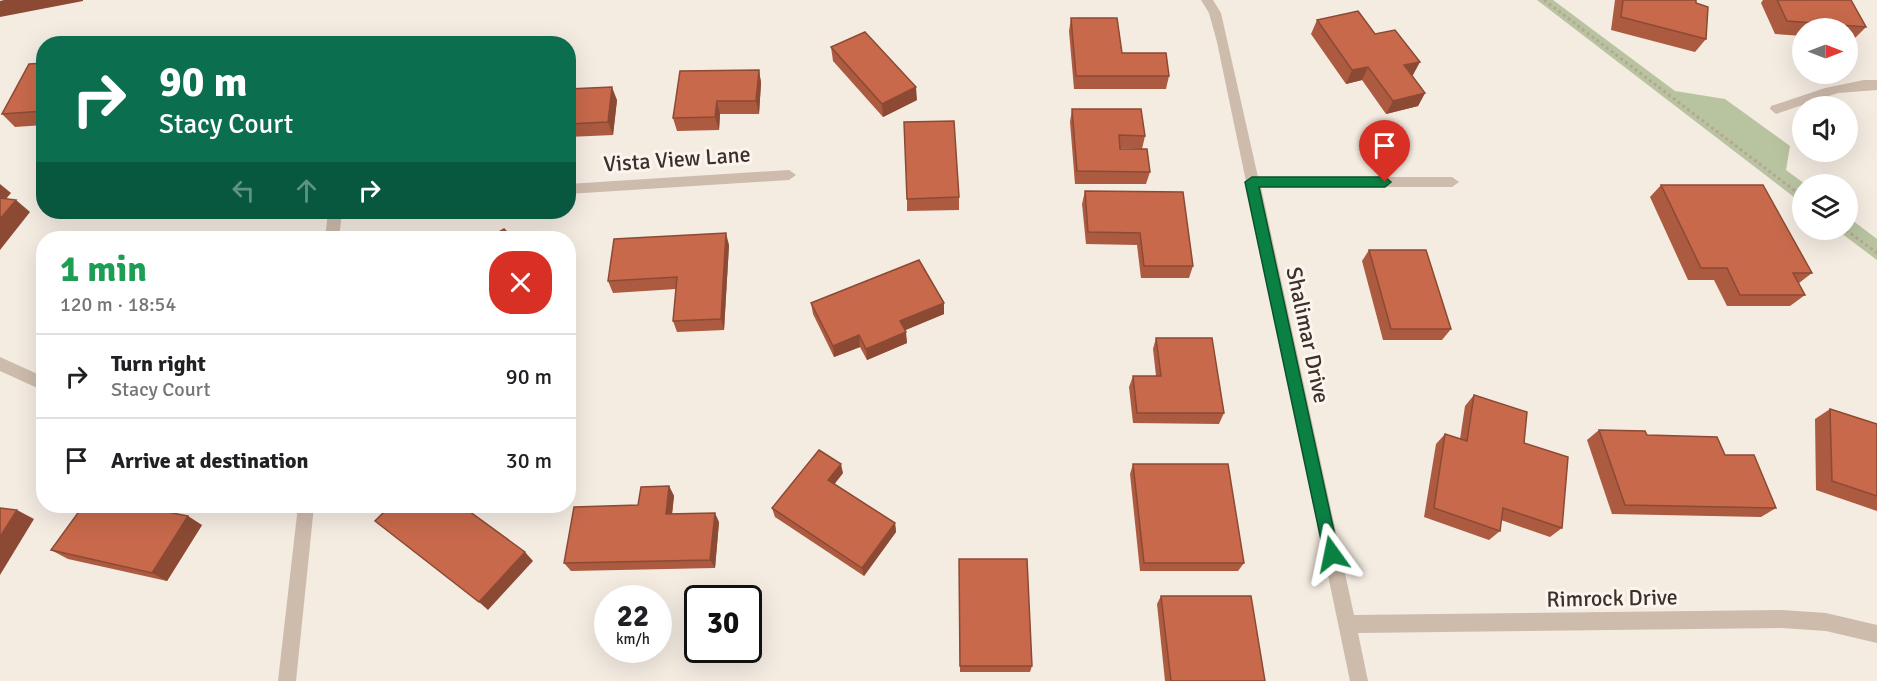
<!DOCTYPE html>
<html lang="en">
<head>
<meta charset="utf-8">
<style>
	:root { --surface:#fff; --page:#f6f6f6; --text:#202124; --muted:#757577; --line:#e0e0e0 }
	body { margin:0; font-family:Signika,sans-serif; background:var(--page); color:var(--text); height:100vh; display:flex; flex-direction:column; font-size:22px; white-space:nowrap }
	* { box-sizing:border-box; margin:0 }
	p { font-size:20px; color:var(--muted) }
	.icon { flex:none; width:33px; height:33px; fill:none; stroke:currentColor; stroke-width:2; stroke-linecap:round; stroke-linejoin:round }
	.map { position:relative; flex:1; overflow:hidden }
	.sheet { position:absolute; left:36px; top:231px; width:540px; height:282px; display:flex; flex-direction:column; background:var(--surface); border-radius:24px; box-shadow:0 6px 24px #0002 }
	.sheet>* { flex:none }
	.guide { position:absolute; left:36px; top:36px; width:540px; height:183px; border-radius:24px; box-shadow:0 6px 24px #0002; background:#0b6e4f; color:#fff; overflow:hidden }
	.needle { width:39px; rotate:90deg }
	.controls { position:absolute; left:1792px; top:18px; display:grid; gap:12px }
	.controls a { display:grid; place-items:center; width:66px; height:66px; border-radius:50%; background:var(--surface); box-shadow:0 6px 24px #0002; font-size:30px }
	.speed { position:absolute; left:594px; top:585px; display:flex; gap:12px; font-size:30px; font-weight:700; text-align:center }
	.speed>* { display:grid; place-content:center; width:78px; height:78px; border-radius:50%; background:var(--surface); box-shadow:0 6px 24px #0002; line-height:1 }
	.speed small { font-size:15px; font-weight:400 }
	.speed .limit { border:3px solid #111; border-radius:9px; background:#fff; color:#111 }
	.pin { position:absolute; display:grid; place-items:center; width:51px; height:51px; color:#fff; margin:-62px -26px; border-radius:50% 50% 50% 0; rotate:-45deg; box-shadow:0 0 6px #0007 }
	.pin .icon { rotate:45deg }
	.me { position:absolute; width:66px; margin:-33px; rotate:348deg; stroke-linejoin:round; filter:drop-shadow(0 0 4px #0008) }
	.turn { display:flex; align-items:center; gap:21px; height:126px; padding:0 24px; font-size:27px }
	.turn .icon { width:78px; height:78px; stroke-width:2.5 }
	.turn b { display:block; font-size:42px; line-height:51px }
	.lanes { display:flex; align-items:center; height:57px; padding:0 24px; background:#0003; justify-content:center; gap:30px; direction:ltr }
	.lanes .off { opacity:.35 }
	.round { display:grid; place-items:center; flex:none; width:63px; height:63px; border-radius:24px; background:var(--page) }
	.summary { display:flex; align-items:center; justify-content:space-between; height:102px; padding:0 24px }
	h1 { font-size:36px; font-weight:800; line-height:45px; color:#1e9e55 }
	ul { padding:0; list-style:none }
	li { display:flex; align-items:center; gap:18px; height:84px; padding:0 24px; border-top:2px solid var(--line) }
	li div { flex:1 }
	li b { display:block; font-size:22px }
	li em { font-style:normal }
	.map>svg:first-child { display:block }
	.green { fill:#b8c4a0 }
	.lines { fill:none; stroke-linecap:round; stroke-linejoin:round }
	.path { stroke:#b9a596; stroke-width:3; stroke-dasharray:3 3; stroke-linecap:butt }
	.minor { fill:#cdbbac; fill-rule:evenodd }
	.wall { fill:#ac5a40 }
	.shaded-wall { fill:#8c4a34 }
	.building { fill:#c8694b; stroke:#8c4a34; stroke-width:1.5 }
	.route { fill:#0b8043; stroke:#07532c; stroke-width:1.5 }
	.labels { text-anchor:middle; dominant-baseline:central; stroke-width:6; stroke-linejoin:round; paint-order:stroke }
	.street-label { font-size:22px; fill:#3b302b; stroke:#fbf5ee }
</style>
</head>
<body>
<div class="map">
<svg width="1877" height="681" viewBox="0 0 1877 681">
	<rect width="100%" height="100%" fill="#f4ebe1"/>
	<g class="green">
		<path d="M1537,0H1553L1675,91L1725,99L1790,146L1786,170L1805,184L1803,204Z"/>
		<path d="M1848,217L1877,239V260L1837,230H1848Z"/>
	</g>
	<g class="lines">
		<g class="path">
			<path d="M1544,0L1803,197"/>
			<path d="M1846,230L1877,253"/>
		</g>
		<g class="minor">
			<path d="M1201,0H1213L1221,13L1258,177H1452L1459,182L1452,187H1261L1354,615L1782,610L1826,613L1877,625V643L1826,631L1782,628L1358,633L1368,681H1350L1217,42L1209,13Z"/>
			<path d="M1864,80H1877V90L1838,93L1776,114L1770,109L1771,106L1825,88Z"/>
			<path d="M789,170L796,175L789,180L568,194V184Z"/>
			<path d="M328,212H342L339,238H325Z"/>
			<path d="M0,357L44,377V391L0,371Z"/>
			<path d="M298,506H314L296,681H278Z"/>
		</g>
	</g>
	<g class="wall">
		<path d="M1615,0H1696V3L1706,39L1695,52L1611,30Z"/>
		<path d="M1763,0H1851L1866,27L1853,40H1848V28H1803V36L1775,34L1761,3Z"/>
		<path d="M1071,18L1122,53L1169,76L1166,89H1074L1069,31Z"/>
		<path d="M1317,20L1413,75H1411L1425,93L1418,106L1386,114L1362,80L1346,84L1311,34Z"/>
		<path d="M831,47L917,100L883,117L833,61Z"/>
		<path d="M44,63V125L15,127L2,114Z"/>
		<path d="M759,70L761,83L759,114H720L719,130L677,131L673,118Z"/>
		<path d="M568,89L617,100L613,135L568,137Z"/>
		<path d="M1072,109L1145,136L1142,149L1120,148L1150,172L1146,184H1075L1070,122Z"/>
		<path d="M1661,185L1812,273L1799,283L1805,295L1790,306H1727L1714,280H1688L1650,197Z"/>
		<path d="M1085,191L1193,266L1189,278H1141L1137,245L1086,244L1082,204Z"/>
		<path d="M959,197V210L907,211V199Z"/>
		<path d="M729,245L724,330L677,332L673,321L676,289L613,293L608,281Z"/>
		<path d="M1369,250L1451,329L1442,340H1383L1362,261Z"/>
		<path d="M811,303L944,314L905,330L907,343L867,360L860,347L834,357L813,314Z"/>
		<path d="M1156,338L1224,413L1219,424L1133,423L1129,387L1133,376H1156L1153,349Z"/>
		<path d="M1474,395L1524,443L1562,528L1550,537L1501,520L1500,531L1489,540L1424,517L1436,444L1445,434L1460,439L1465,406Z"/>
		<path d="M1830,409L1877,424V511L1816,490L1815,419Z"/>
		<path d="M1599,430L1725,455L1776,508L1761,517L1612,514L1587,440Z"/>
		<path d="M1133,464L1244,563L1238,571H1140L1130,474Z"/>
		<path d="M843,473L834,484L895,523L896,532L864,576L775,517L772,508Z"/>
		<path d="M669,486L674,496L672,514L719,522L715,568L571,571L564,563L638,505Z"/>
		<path d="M202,525L167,581L68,559L51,550Z"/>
		<path d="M959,559L1032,666L1030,672H960Z"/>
		<path d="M1161,596L1265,681H1165L1157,604Z"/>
	</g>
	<g class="shaded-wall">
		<path d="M4,0H83V1L0,17V1Z"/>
		<path d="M1420,62L1413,75L1397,79L1404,65Z"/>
		<path d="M1368,67L1362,80L1346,84L1352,70Z"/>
		<path d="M759,70L761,83L759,114L756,101Z"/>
		<path d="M612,87L617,100L613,135L608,122Z"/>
		<path d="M916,87L917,100L883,117L882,104Z"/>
		<path d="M1425,93L1418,106L1386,114L1393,101Z"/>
		<path d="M717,101L720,114L719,130L715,117Z"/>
		<path d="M0,184L11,193L0,206Z"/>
		<path d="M16,200L30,212L0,250V219Z"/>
		<path d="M726,233L729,245L724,330L721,319Z"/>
		<path d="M944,303V314L901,332L900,321Z"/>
		<path d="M906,332L907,343L867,360L866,349Z"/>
		<path d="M859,335L860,347L834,357L833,346Z"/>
		<path d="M841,464L843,473L830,490L828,480Z"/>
		<path d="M669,486L674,496L671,523L666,514Z"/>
		<path d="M17,510L34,519L0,575V537Z"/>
		<path d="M715,513L719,522L715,568L710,560Z"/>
		<path d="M188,516L202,525L167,581L152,573Z"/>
		<path d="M895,523L896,532L864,576L862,568Z"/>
		<path d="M525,552L533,561L488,610L479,602Z"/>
	</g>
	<g class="building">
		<path d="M1623,0H1696V3L1708,7L1706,39L1621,17Z"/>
		<path d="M1777,0H1851L1866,27L1787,21Z"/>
		<path d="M1358,11L1375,34L1395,30L1420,62L1404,65L1425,93L1393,101L1368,67L1352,70L1317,20Z"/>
		<path d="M1071,18H1117L1122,53H1166L1169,76H1076Z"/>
		<path d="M865,32L916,87L882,104L831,47Z"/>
		<path d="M44,63V111L2,114L29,64Z"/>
		<path d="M759,70L756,101H717L715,117L673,118L680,71Z"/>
		<path d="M612,87L608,122L568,124V89Z"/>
		<path d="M1072,109H1141L1145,136L1119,135L1120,149H1147L1150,172L1077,171Z"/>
		<path d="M954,121L959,197L907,199L904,122Z"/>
		<path d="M1661,185H1763L1812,273H1793L1805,295H1740L1727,268H1701Z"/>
		<path d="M1085,191L1183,192L1193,266H1144L1140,233L1088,232Z"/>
		<path d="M0,198L16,200L0,219Z"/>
		<path d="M504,229L512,238H489Z"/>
		<path d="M726,233L721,319L673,321L677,277L608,281L614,239Z"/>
		<path d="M1369,250H1426L1451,329H1391Z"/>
		<path d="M919,260L944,303L900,321L906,332L866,349L859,335L833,346L811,303Z"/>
		<path d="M1156,338H1212L1224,413H1137L1133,376H1161Z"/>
		<path d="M1474,395L1527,412L1524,443L1568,457L1562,528L1503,508L1500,531L1434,508L1445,434L1467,441Z"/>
		<path d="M1830,409L1877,424V496L1832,481Z"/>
		<path d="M1599,430L1645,431L1647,435L1717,437L1725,455H1754L1776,508L1625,505Z"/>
		<path d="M819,450L841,464L828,480L895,523L862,568L772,508Z"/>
		<path d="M1133,464H1228L1244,563H1144Z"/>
		<path d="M669,486L666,514L715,513L710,560L564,563L574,507L638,505L641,487Z"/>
		<path d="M83,506H137L188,516L152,573L51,550Z"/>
		<path d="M390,506H462L525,552L479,602L375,521Z"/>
		<path d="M0,508L17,510L0,537Z"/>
		<path d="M959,559H1027L1032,666H960Z"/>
		<path d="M1161,596H1251L1265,681H1171Z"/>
	</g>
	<path class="route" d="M1252,177H1385L1391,182L1385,187H1259L1339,554L1337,559L1332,561L1326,559L1324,554L1245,182Z"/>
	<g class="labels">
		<g class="street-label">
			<text transform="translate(677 159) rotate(-4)">Vista View Lane</text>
			<text transform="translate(1308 335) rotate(78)">Shalimar Drive</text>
			<text transform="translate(1612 598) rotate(-1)">Rimrock Drive</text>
		</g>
	</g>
</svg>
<div class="controls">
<a><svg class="needle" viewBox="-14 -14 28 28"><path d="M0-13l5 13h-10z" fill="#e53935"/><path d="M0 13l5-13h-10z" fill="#757577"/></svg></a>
<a><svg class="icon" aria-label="sound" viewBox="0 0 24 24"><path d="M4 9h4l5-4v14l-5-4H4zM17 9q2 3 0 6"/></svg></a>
<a><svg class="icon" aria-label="layers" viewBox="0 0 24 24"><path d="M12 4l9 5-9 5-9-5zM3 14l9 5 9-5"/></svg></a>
</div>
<div class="speed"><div>22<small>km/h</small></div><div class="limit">30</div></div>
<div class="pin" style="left:1385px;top:182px;background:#d93025"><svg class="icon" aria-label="arrive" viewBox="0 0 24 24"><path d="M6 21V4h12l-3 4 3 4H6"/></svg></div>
<svg class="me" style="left:1332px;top:554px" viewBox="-20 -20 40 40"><path d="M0-17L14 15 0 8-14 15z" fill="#0b8043" stroke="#fff" stroke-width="4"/></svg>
<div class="guide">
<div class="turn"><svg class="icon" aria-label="right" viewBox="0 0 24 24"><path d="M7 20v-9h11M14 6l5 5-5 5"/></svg><div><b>90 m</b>Stacy Court</div></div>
<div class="lanes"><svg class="icon off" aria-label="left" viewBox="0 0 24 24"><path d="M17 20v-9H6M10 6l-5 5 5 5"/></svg><svg class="icon off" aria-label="ahead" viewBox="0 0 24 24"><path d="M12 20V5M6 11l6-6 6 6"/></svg><svg class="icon" aria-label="right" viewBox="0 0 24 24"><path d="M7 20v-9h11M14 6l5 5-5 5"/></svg></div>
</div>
<section class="sheet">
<div class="summary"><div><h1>1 min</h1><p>120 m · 18:54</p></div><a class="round" style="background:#d93025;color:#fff"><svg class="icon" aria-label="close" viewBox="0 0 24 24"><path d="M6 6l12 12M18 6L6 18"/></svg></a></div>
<ul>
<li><svg class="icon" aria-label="right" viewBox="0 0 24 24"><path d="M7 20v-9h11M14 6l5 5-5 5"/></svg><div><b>Turn right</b><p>Stacy Court</p></div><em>90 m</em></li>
<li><svg class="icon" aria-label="arrive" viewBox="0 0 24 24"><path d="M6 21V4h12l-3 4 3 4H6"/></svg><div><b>Arrive at destination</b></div><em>30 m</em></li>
</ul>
</section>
</div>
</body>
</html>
